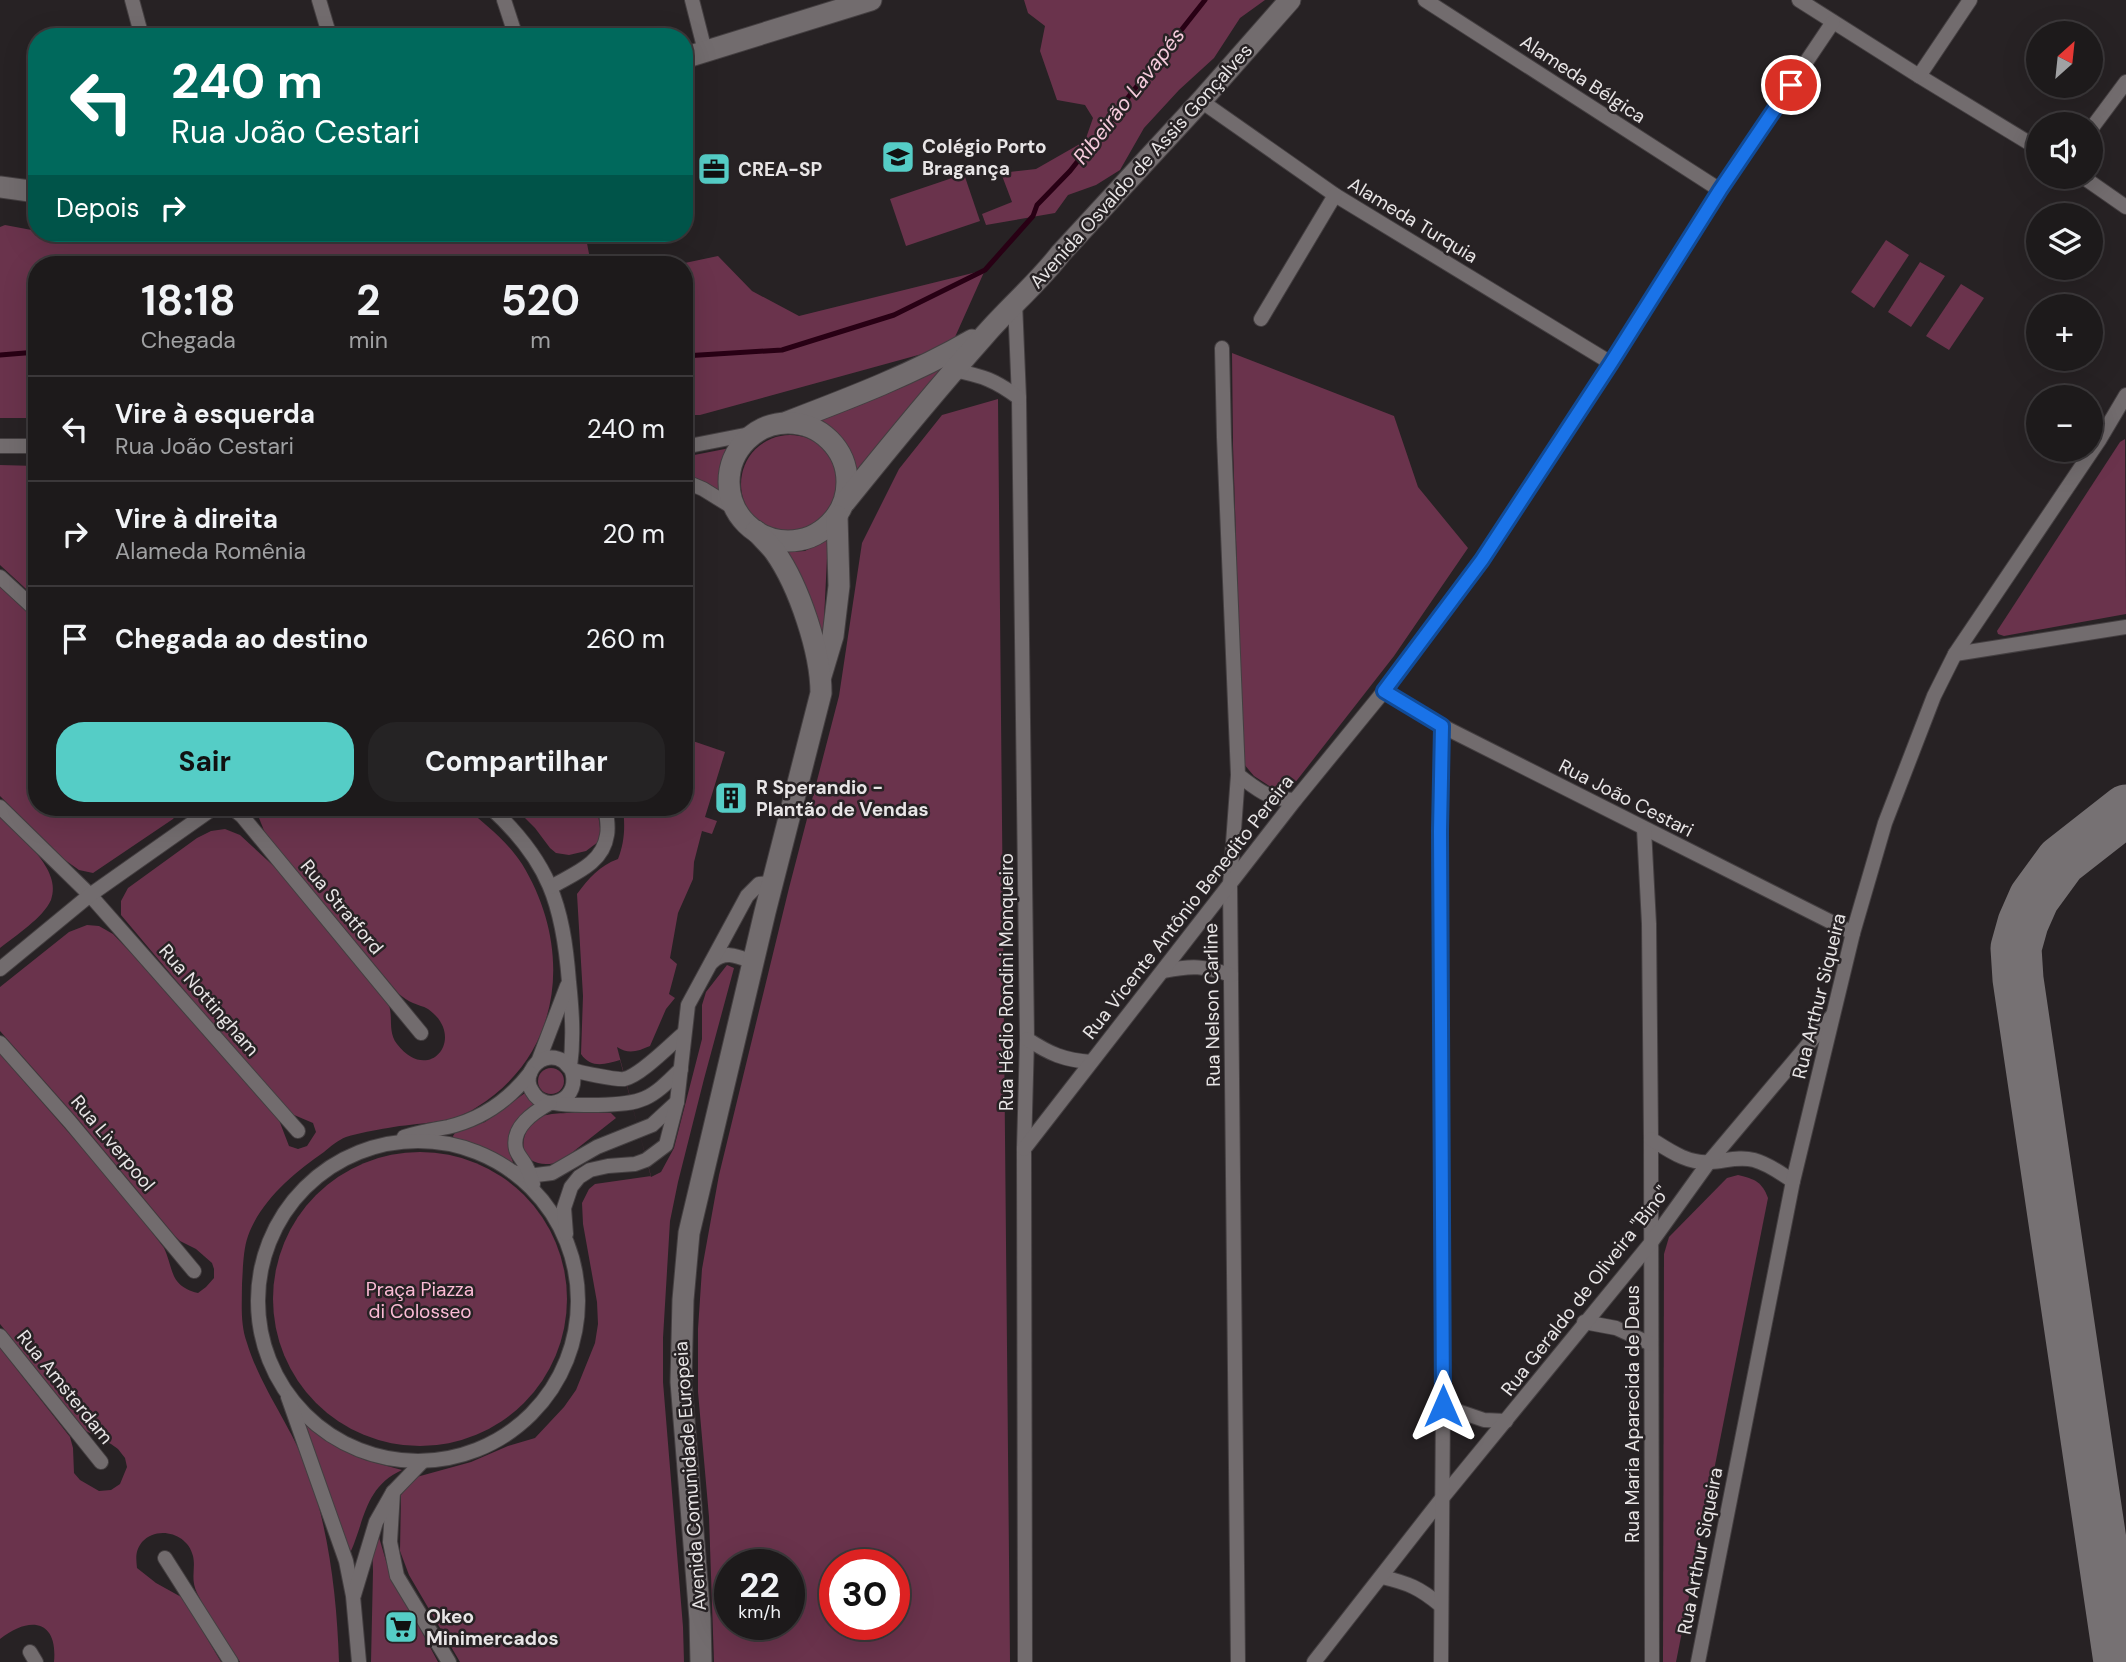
<!DOCTYPE html>
<html lang="pt">
<head>
<meta charset="utf-8">
<style>
	:root { --surface:#1d1a1b; --page:#252324; --text:#f1f3f6; --muted:#a0a1a3; --line:#3b383a; --accent:#55cdc6 }
	body { margin:0; font-family:"DM Sans",sans-serif; background:var(--page); color:var(--text); height:100vh; display:flex; flex-direction:column; font-size:26px; white-space:nowrap }
	* { box-sizing:border-box; margin:0 }
	p { font-size:23px; color:var(--muted) }
	.icon { flex:none; width:38px; height:38px; fill:none; stroke:currentColor; stroke-width:2; stroke-linecap:round; stroke-linejoin:round }
	.map { position:relative; flex:1; overflow:hidden }
	.panel { position:absolute; left:28px; top:256px; width:665px; height:560px; display:flex; flex-direction:column; background:var(--surface); border-radius:28px; box-shadow:0 7px 28px #0002,0 0 0 2px var(--line) }
	.panel>* { flex:none }
	.banner { position:absolute; left:28px; top:28px; width:665px; height:214px; border-radius:28px; box-shadow:0 7px 28px #0002,0 0 0 2px var(--line); background:#00695c; color:#fff; overflow:hidden }
	.needle { width:46px; rotate:27deg }
	.fabs { position:absolute; left:2026px; top:21px; display:grid; gap:14px }
	.fabs a { display:grid; place-items:center; width:77px; height:77px; border-radius:50%; background:var(--surface); box-shadow:0 7px 28px #0002,0 0 0 2px var(--line); font-size:35px }
	.speed { position:absolute; left:714px; top:1549px; display:flex; gap:14px; font-size:35px; font-weight:700; text-align:center }
	.speed>* { display:grid; place-content:center; width:91px; height:91px; border-radius:50%; background:var(--surface); box-shadow:0 7px 28px #0002,0 0 0 2px var(--line); line-height:1 }
	.speed small { font-size:18px; font-weight:400 }
	.speed .limit { border:10px solid #d22; background:#fff; color:#111 }
	.pin { position:absolute; display:grid; place-items:center; width:60px; height:60px; color:#fff; margin:-30px; border:4px solid #fff; border-radius:50%; box-shadow:0 2px 7px #0007 }
	.me { position:absolute; width:77px; margin:-38px; rotate:0deg; stroke-linejoin:round; filter:drop-shadow(0 0 5px #0008) }
	.turn { display:flex; align-items:center; gap:24px; height:147px; padding:0 28px; font-size:32px }
	.turn .icon { width:91px; height:91px; stroke-width:2.5 }
	.turn b { display:block; font-size:49px; line-height:60px }
	.then { display:flex; align-items:center; height:66px; padding:0 28px; background:#0003; gap:14px; font-size:26px }
	.eta { display:flex; justify-content:space-evenly; align-items:center; height:119px; text-align:center }
	.eta b { font-size:42px; font-weight:700; line-height:49px }
	.cta { display:flex; gap:14px; margin-top:auto; padding:14px 28px }
	.cta a { flex:1; height:80px; border-radius:28px; background:var(--accent); color:#111; font-size:28px; font-weight:700; line-height:80px; text-align:center }
	.cta a+a { background:var(--page); color:var(--text) }
	ul { padding:0; list-style:none }
	li { display:flex; align-items:center; gap:21px; height:105px; padding:0 28px; border-top:2px solid var(--line) }
	li div { flex:1 }
	li b { display:block; font-size:26px }
	li em { font-style:normal }
	.map>svg:first-child { display:block }
	.green { fill:#6a334c; fill-rule:evenodd }
	.lines { fill:none; stroke-linecap:round; stroke-linejoin:round }
	.stream { stroke:#280014; stroke-width:5 }
	.taxiway { stroke:#767173; stroke-width:51 }
	.street-casing { stroke:#443f41; stroke-width:16 }
	.secondary-casing { stroke:#443f41; stroke-width:23 }
	.street { stroke:#726c6e; stroke-width:14 }
	.secondary { stroke:#726c6e; stroke-width:21 }
	.route-casing { stroke:#114b97; stroke-width:18 }
	.route { stroke:#1a73e8; stroke-width:12 }
	.labels { text-anchor:middle; dominant-baseline:central; stroke-width:5; stroke-linejoin:round; paint-order:stroke }
	.street-label { font-size:19px; fill:#e8e5e6; stroke:#272224 }
	.poi-label { font-size:19px; font-weight:bold; fill:#e8e5e6; stroke:#272224; text-anchor:start }
	.park-label { font-size:19px; fill:#fbbbd5; stroke:#272224 }
	.water-label { font-size:21px; font-style:italic; fill:#f6cbdc; stroke:#272224 }
</style>
</head>
<body>
<div class="map">
<svg width="2126" height="1662" viewBox="0 0 2126 1662">
	<rect width="100%" height="100%" fill="#272224"/>
	<g class="green">
		<path d="M1024,0H1265L1240,18L1214,58L1179,90L1144,128L1120,170L1096,185L1068,195L1055,213L986,225L982,214L1012,202L1001,173L1036,169L1085,141L1093,118L1085,105L1057,100L1040,51L1045,26L1028,13Z"/>
		<path d="M964,174L980,221L906,246L890,199Z"/>
		<path d="M5,225L37,231V233L178,237L193,233H585L591,264H37V418H0V227Z"/>
		<path d="M1886,240L1909,255L1874,308L1851,292Z"/>
		<path d="M718,256L752,291L799,316L985,270L951,346L700,415H684V264H680Z"/>
		<path d="M1920,262L1945,276L1911,327L1888,312Z"/>
		<path d="M1961,284L1984,298L1949,350L1926,336Z"/>
		<path d="M1232,353L1394,416L1418,487L1468,548L1394,656L1294,784L1286,788L1274,789L1254,776L1243,763L1233,445Z"/>
		<path d="M956,356L857,469C850,442 839,435 817,420Z"/>
		<path d="M998,399L1010,1662H714L709,1517L698,1392V1329L702,1269L719,1175L789,888L839,696L862,543L899,469L942,415ZM730,1564H789V1624H730ZM835,1564H894V1624H835Z"/>
		<circle cx="790" cy="484" r="49"/>
		<path d="M2125,439L2126,614L2004,636L1998,634L1997,631L2120,442Z"/>
		<path d="M730,448L723,471L722,492L684,474V457Z"/>
		<path d="M0,465L37,466V599L0,565Z"/>
		<path d="M828,538L823,640L788,552L805,551Z"/>
		<path d="M0,586L37,622V807H182L173,819L93,873L79,870L65,860L0,796Z"/>
		<path d="M684,738L725,752L705,817L717,821L712,834L702,831L694,862L693,879L678,913L670,958L677,964L669,994L675,998L666,1009L650,1046C638,1051 629,1055 617,1047L651,1177L661,1172L674,1148L702,1039V1005L706,992L727,965L734,968L704,1079L678,1182L670,1221L663,1338V1382L683,1627L684,1662H460L409,1575L400,1551L401,1495L413,1478L471,1462L508,1446L535,1438L564,1407L576,1390L595,1343L598,1324L597,1302L583,1224L582,1203L589,1189L595,1184L651,1176L620,1060C606,1064 591,1069 581,1054L583,996L577,894C589,878 599,866 618,859C625,841 625,826 623,807H684Z"/>
		<path d="M261,807H465C485,824 507,841 522,864C573,947 564,1053 477,1107C450,1125 419,1122 388,1128C375,1130 359,1133 346,1137C338,1140 330,1147 324,1152C294,1173 261,1200 248,1236C243,1250 243,1269 242,1284C242,1303 240,1324 247,1343C262,1392 296,1432 311,1480C330,1538 337,1601 339,1662H240C226,1639 209,1617 197,1593C190,1578 196,1569 193,1556C188,1533 157,1525 142,1542C135,1551 136,1558 137,1568L156,1583L183,1598L221,1662H54C58,1619 29,1616 0,1639V1348L70,1437L73,1448L74,1473L80,1480L99,1491L111,1490L120,1484L127,1467L125,1458L118,1449L111,1444L86,1431L0,1324V1054L124,1196L164,1248C174,1269 169,1286 198,1293L206,1287L214,1278V1269L212,1263L196,1249L180,1241L175,1236L77,1118L0,1031V987L69,932L87,925L99,926L113,934L132,954L279,1120L289,1146L298,1149L307,1146L316,1132L313,1123L287,1112L121,915V901L128,888L197,838L211,831L225,829L240,835L279,871L388,1003C394,1016 387,1031 397,1044C429,1086 468,1037 428,1009C423,1006 417,1005 413,1003C408,1001 403,997 399,994L265,833L259,818Z"/>
		<path d="M514,807H597L601,835L598,842L586,851L569,855L556,853L550,848L535,828Z"/>
		<path d="M0,817C19,836 63,869 51,900C43,918 15,936 0,948Z"/>
		<circle cx="551" cy="1081" r="13"/>
		<path d="M525,1093L536,1105C512,1123 502,1135 514,1165L487,1149L454,1140L453,1136L455,1133L485,1122Z"/>
		<path d="M611,1113L616,1118L560,1162C552,1164 545,1165 538,1163C515,1157 522,1126 540,1117C551,1111 596,1113 611,1113Z"/>
		<circle cx="420" cy="1299" r="147"/>
		<path d="M1738,1175C1755,1179 1762,1182 1768,1198L1676,1662H1663L1664,1254L1669,1237L1727,1178Z"/>
		<path d="M306,1425L339,1448L365,1460L402,1470C365,1487 365,1519 351,1551L348,1549Z"/>
		<path d="M378,1534L386,1561L396,1584L438,1662H371L373,1571L372,1540Z"/>
	</g>
	<g class="lines">
		<g class="stream">
			<path d="M0,355L37,352"/>
			<path d="M684,356L782,350L894,315L985,270L1033,216L1037,205L1070,171L1205,0"/>
		</g>
		<path class="taxiway" d="M2119,1662L2018,979L2016,948L2023,923L2034,898L2061,861L2126,810"/>
		<defs>
			<g id="street">
				<path d="M132,0L142,37"/>
				<path d="M319,0L330,37"/>
				<path d="M504,0L516,37"/>
				<path d="M692,0L705,51"/>
				<path d="M1425,0L1720,190"/>
				<path d="M1799,0L1919,76L2039,149"/>
				<path d="M1919,76L1970,0"/>
				<path d="M1201,101L1335,195L1611,363"/>
				<path d="M2091,129L2126,82"/>
				<path d="M2083,177L2126,207"/>
				<path d="M1015,302L1019,398L1027,1039L1024,1149L1025,1662"/>
				<path d="M1261,319L1335,195"/>
				<path d="M1222,348L1224,437L1238,775L1230,884L1238,1662"/>
				<path d="M953,370C983,376 995,380 1019,398"/>
				<path d="M0,446H37"/>
				<path d="M684,447L755,433"/>
				<path d="M684,481L703,489L737,510"/>
				<path d="M0,577L37,611"/>
				<path d="M1955,654L2126,627"/>
				<path d="M1384,691L1442,726L1853,933"/>
				<path d="M1238,775C1260,791 1267,799 1295,800"/>
				<path d="M0,807L90,895L298,1131"/>
				<path d="M231,807L242,816L421,1033"/>
				<path d="M490,807C549,861 563,904 569,982C572,1011 574,1038 570,1067"/>
				<path d="M1644,829L1649,924L1651,1139L1652,1662"/>
				<path d="M551,887C573,874 603,864 607,835C609,826 606,816 606,807"/>
				<path d="M712,962C725,950 737,956 753,962"/>
				<path d="M0,969L90,895L215,807"/>
				<path d="M1164,971C1193,965 1203,966 1231,975"/>
				<path d="M1027,1039C1050,1054 1064,1060 1091,1062"/>
				<path d="M0,1043L70,1122L194,1271"/>
				<path d="M538,1062L567,986"/>
				<path d="M571,1069C583,1098 546,1116 532,1091C528,1085 528,1077 531,1071C537,1058 552,1054 563,1061C566,1063 568,1067 571,1069C576,1072 617,1080 624,1079C640,1076 670,1045 684,1033"/>
				<path d="M554,1103C569,1106 584,1105 598,1105C643,1104 650,1100 681,1069"/>
				<path d="M404,1137C419,1132 433,1130 448,1127C482,1119 509,1100 530,1073"/>
				<path d="M1651,1139C1670,1151 1688,1164 1711,1162C1726,1161 1739,1156 1754,1160C1769,1164 1780,1173 1793,1181"/>
				<circle cx="418" cy="1301" r="160"/>
				<path d="M1024,1149L1295,800L1384,691L1482,560L1611,363L1720,190L1833,22"/>
				<path d="M513,1172L528,1176L552,1173L597,1147L652,1125L677,1102"/>
				<path d="M533,1184C531,1179 530,1173 527,1168C524,1161 518,1156 516,1149C511,1127 534,1112 550,1103"/>
				<path d="M566,1234L564,1208L571,1187L579,1177L590,1170L608,1166L635,1164L646,1160L666,1145L677,1102L688,1005L747,896L759,884L772,883"/>
				<path d="M1584,1322L1616,1328L1651,1344"/>
				<path d="M0,1336L101,1462"/>
				<path d="M288,1397L346,1561L353,1596L359,1662"/>
				<path d="M1443,1406L1484,1420L1506,1421"/>
				<path d="M393,1492L390,1542L397,1576L449,1662"/>
				<path d="M165,1558L231,1662"/>
				<path d="M1382,1577C1408,1583 1420,1588 1440,1605"/>
				<path d="M354,1595L376,1522L393,1492L422,1462"/>
				<path d="M30,1652L36,1662"/>
				<path d="M1314,1662L1443,1497L1650,1244L1709,1162L1832,1016"/>
				<path d="M1441,1662L1443,1406L1440,831L1442,726"/>
				<path d="M1698,1662L1793,1181L1853,933L1885,823L1934,696L1955,654L2100,439L2126,395"/>
			</g>
			<g id="secondary">
				<path d="M684,58L871,0"/>
				<path d="M0,187L37,192"/>
				<path d="M787,422C850,398 913,374 972,340"/>
				<circle cx="788" cy="482" r="59"/>
				<path d="M845,502C890,446 936,390 984,336C1009,307 1038,283 1061,253L1201,101L1290,0"/>
				<path d="M821,676L833,636L839,586L837,516"/>
				<path d="M701,1662L700,1619L681,1382L683,1300L689,1233L765,912L821,693C821,652 799,586 775,552C770,545 762,538 756,531"/>
			</g>
		</defs>
		<use href="#street" class="street-casing"/>
		<use href="#secondary" class="secondary-casing"/>
		<use href="#street" class="street"/>
		<use href="#secondary" class="secondary"/>
	</g>
	<g class="lines">
		<defs>
			<path id="route" d="M1443,1406L1440,831L1442,726L1384,691L1482,560L1611,363L1720,190L1791,85"/>
		</defs>
		<use href="#route" class="route-casing"/>
		<use href="#route" class="route"/>
	</g>
	<defs>
		<symbol id="school-square" viewBox="-11 -11 22 22"><rect x="-9" y="-9" width="18" height="18" rx="4" fill="#55cdc6" stroke="#272224"/><path d="M0-5L7-2L0 1L-7-2ZM-4 1L0 2.5L4 1V4Q0 6-4 4Z" fill="#111"/></symbol>
		<symbol id="office-square" viewBox="-11 -11 22 22"><rect x="-9" y="-9" width="18" height="18" rx="4" fill="#55cdc6" stroke="#272224"/><path d="M-6-3h4V-5.5h4V-3h4V5H-6ZM-1-4.5V-3h2v-1.5ZM-6 0V1H6V0Z" fill="#111"/></symbol>
		<symbol id="building-square" viewBox="-11 -11 22 22"><rect x="-9" y="-9" width="18" height="18" rx="4" fill="#55cdc6" stroke="#272224"/><path d="M-4-6H4V6H1V3H-1V6H-4ZM-2.5-4.3h1.7v1.8h-1.7ZM.8-4.3h1.7v1.8H.8ZM-2.5-1h1.7V.8h-1.7ZM.8-1h1.7V.8H.8Z" fill="#111"/></symbol>
		<symbol id="supermarket-square" viewBox="-11 -11 22 22"><rect x="-9" y="-9" width="18" height="18" rx="4" fill="#55cdc6" stroke="#272224"/><path d="M-6-5.5h2.5l.6 2H6L4.5 2H-2.5L-4.4-4H-6ZM-1.5 3.2a1.3 1.3 0 1 0 .1 0ZM3 3.2a1.3 1.3 0 1 0 .1 0Z" fill="#111"/></symbol>
	</defs>
	<g fill-rule="evenodd">
		<use href="#school-square" x="879" y="138" width="38" height="38"/>
		<use href="#office-square" x="695" y="150" width="38" height="38"/>
		<use href="#building-square" x="712" y="779" width="38" height="38"/>
		<use href="#supermarket-square" x="382" y="1608" width="38" height="38"/>
	</g>
	<g class="labels">
		<g class="street-label">
			<text transform="translate(1583 79) rotate(33)">Alameda Bélgica</text>
			<text transform="translate(1141 166) rotate(-48)">Avenida Osvaldo de Assis Gonçalves</text>
			<text transform="translate(1413 220) rotate(31)">Alameda Turquia</text>
			<text transform="translate(1626 798) rotate(27)">Rua João Cestari</text>
			<text transform="translate(342 907) rotate(50)">Rua Stratford</text>
			<text transform="translate(1188 907) rotate(-52)">Rua Vicente Antônio Benedito Pereira</text>
			<text transform="translate(1006 982) rotate(-90)">Rua Hédio Rondini Monqueiro</text>
			<text transform="translate(1819 996) rotate(-76)">Rua Arthur Siqueira</text>
			<text transform="translate(209 1000) rotate(49)">Rua Nottingham</text>
			<text transform="translate(1212 1005) rotate(-91)">Rua Nelson Carline</text>
			<text transform="translate(113 1143) rotate(50)">Rua Liverpool</text>
			<text transform="translate(1585 1291) rotate(-52)">Rua Geraldo de Oliveira "Bino"</text>
			<text transform="translate(65 1387) rotate(51)">Rua Amsterdam</text>
			<text transform="translate(1632 1414) rotate(-90)">Rua Maria Aparecida de Deus</text>
			<text transform="translate(690 1476) rotate(-94)">Avenida Comunidade Europeia</text>
			<text transform="translate(1700 1551) rotate(-79)">Rua Arthur Siqueira</text>
		</g>
		<g class="poi-label">
			<text x="922" y="146">Colégio Porto<tspan x="922" dy="22">Bragança</tspan></text>
			<text x="738" y="169">CREA-SP</text>
			<text x="756" y="787">R Sperandio -<tspan x="756" dy="22">Plantão de Vendas</tspan></text>
			<text x="426" y="1616">Okeo<tspan x="426" dy="22">Minimercados</tspan></text>
		</g>
		<g class="park-label">
			<text x="420" y="1289">Praça Piazza<tspan x="420" dy="22">di Colosseo</tspan></text>
		</g>
		<g class="water-label">
			<text transform="translate(1129 96) rotate(-52)">Ribeirão Lavapés</text>
		</g>
	</g>
</svg>
<div class="fabs">
<a><svg class="needle" viewBox="-14 -14 28 28"><path d="M0-13l5 13h-10z" fill="#e53935"/><path d="M0 13l5-13h-10z" fill="#a0a1a3"/></svg></a>
<a><svg class="icon" aria-label="sound" viewBox="0 0 24 24"><path d="M4 9h4l5-4v14l-5-4H4zM17 9q2 3 0 6"/></svg></a>
<a><svg class="icon" aria-label="layers" viewBox="0 0 24 24"><path d="M12 4l9 5-9 5-9-5zM3 14l9 5 9-5"/></svg></a>
<a>+</a>
<a>−</a>
</div>
<div class="speed"><div>22<small>km/h</small></div><div class="limit">30</div></div>
<div class="pin" style="left:1791px;top:85px;background:#d93025"><svg class="icon" aria-label="arrive" viewBox="0 0 24 24"><path d="M6 21V4h12l-3 4 3 4H6"/></svg></div>
<svg class="me" style="left:1443px;top:1406px" viewBox="-20 -20 40 40"><path d="M0-17L14 15 0 8-14 15z" fill="#1a73e8" stroke="#fff" stroke-width="4"/></svg>
<div class="banner">
<div class="turn"><svg class="icon" aria-label="left" viewBox="0 0 24 24"><path d="M17 20v-9H6M10 6l-5 5 5 5"/></svg><div><b>240 m</b>Rua João Cestari</div></div>
<div class="then">Depois<svg class="icon" aria-label="right" viewBox="0 0 24 24"><path d="M7 20v-9h11M14 6l5 5-5 5"/></svg></div>
</div>
<section class="panel">
<div class="eta">
<div><b>18:18</b><p>Chegada</p></div>
<div><b>2</b><p>min</p></div>
<div><b>520</b><p>m</p></div>
</div>
<ul>
<li><svg class="icon" aria-label="left" viewBox="0 0 24 24"><path d="M17 20v-9H6M10 6l-5 5 5 5"/></svg><div><b>Vire à esquerda</b><p>Rua João Cestari</p></div><em>240 m</em></li>
<li><svg class="icon" aria-label="right" viewBox="0 0 24 24"><path d="M7 20v-9h11M14 6l5 5-5 5"/></svg><div><b>Vire à direita</b><p>Alameda Romênia</p></div><em>20 m</em></li>
<li><svg class="icon" aria-label="arrive" viewBox="0 0 24 24"><path d="M6 21V4h12l-3 4 3 4H6"/></svg><div><b>Chegada ao destino</b></div><em>260 m</em></li>
</ul>
<div class="cta"><a>Sair</a><a>Compartilhar</a></div>
</section>
</div>
</body>
</html>
